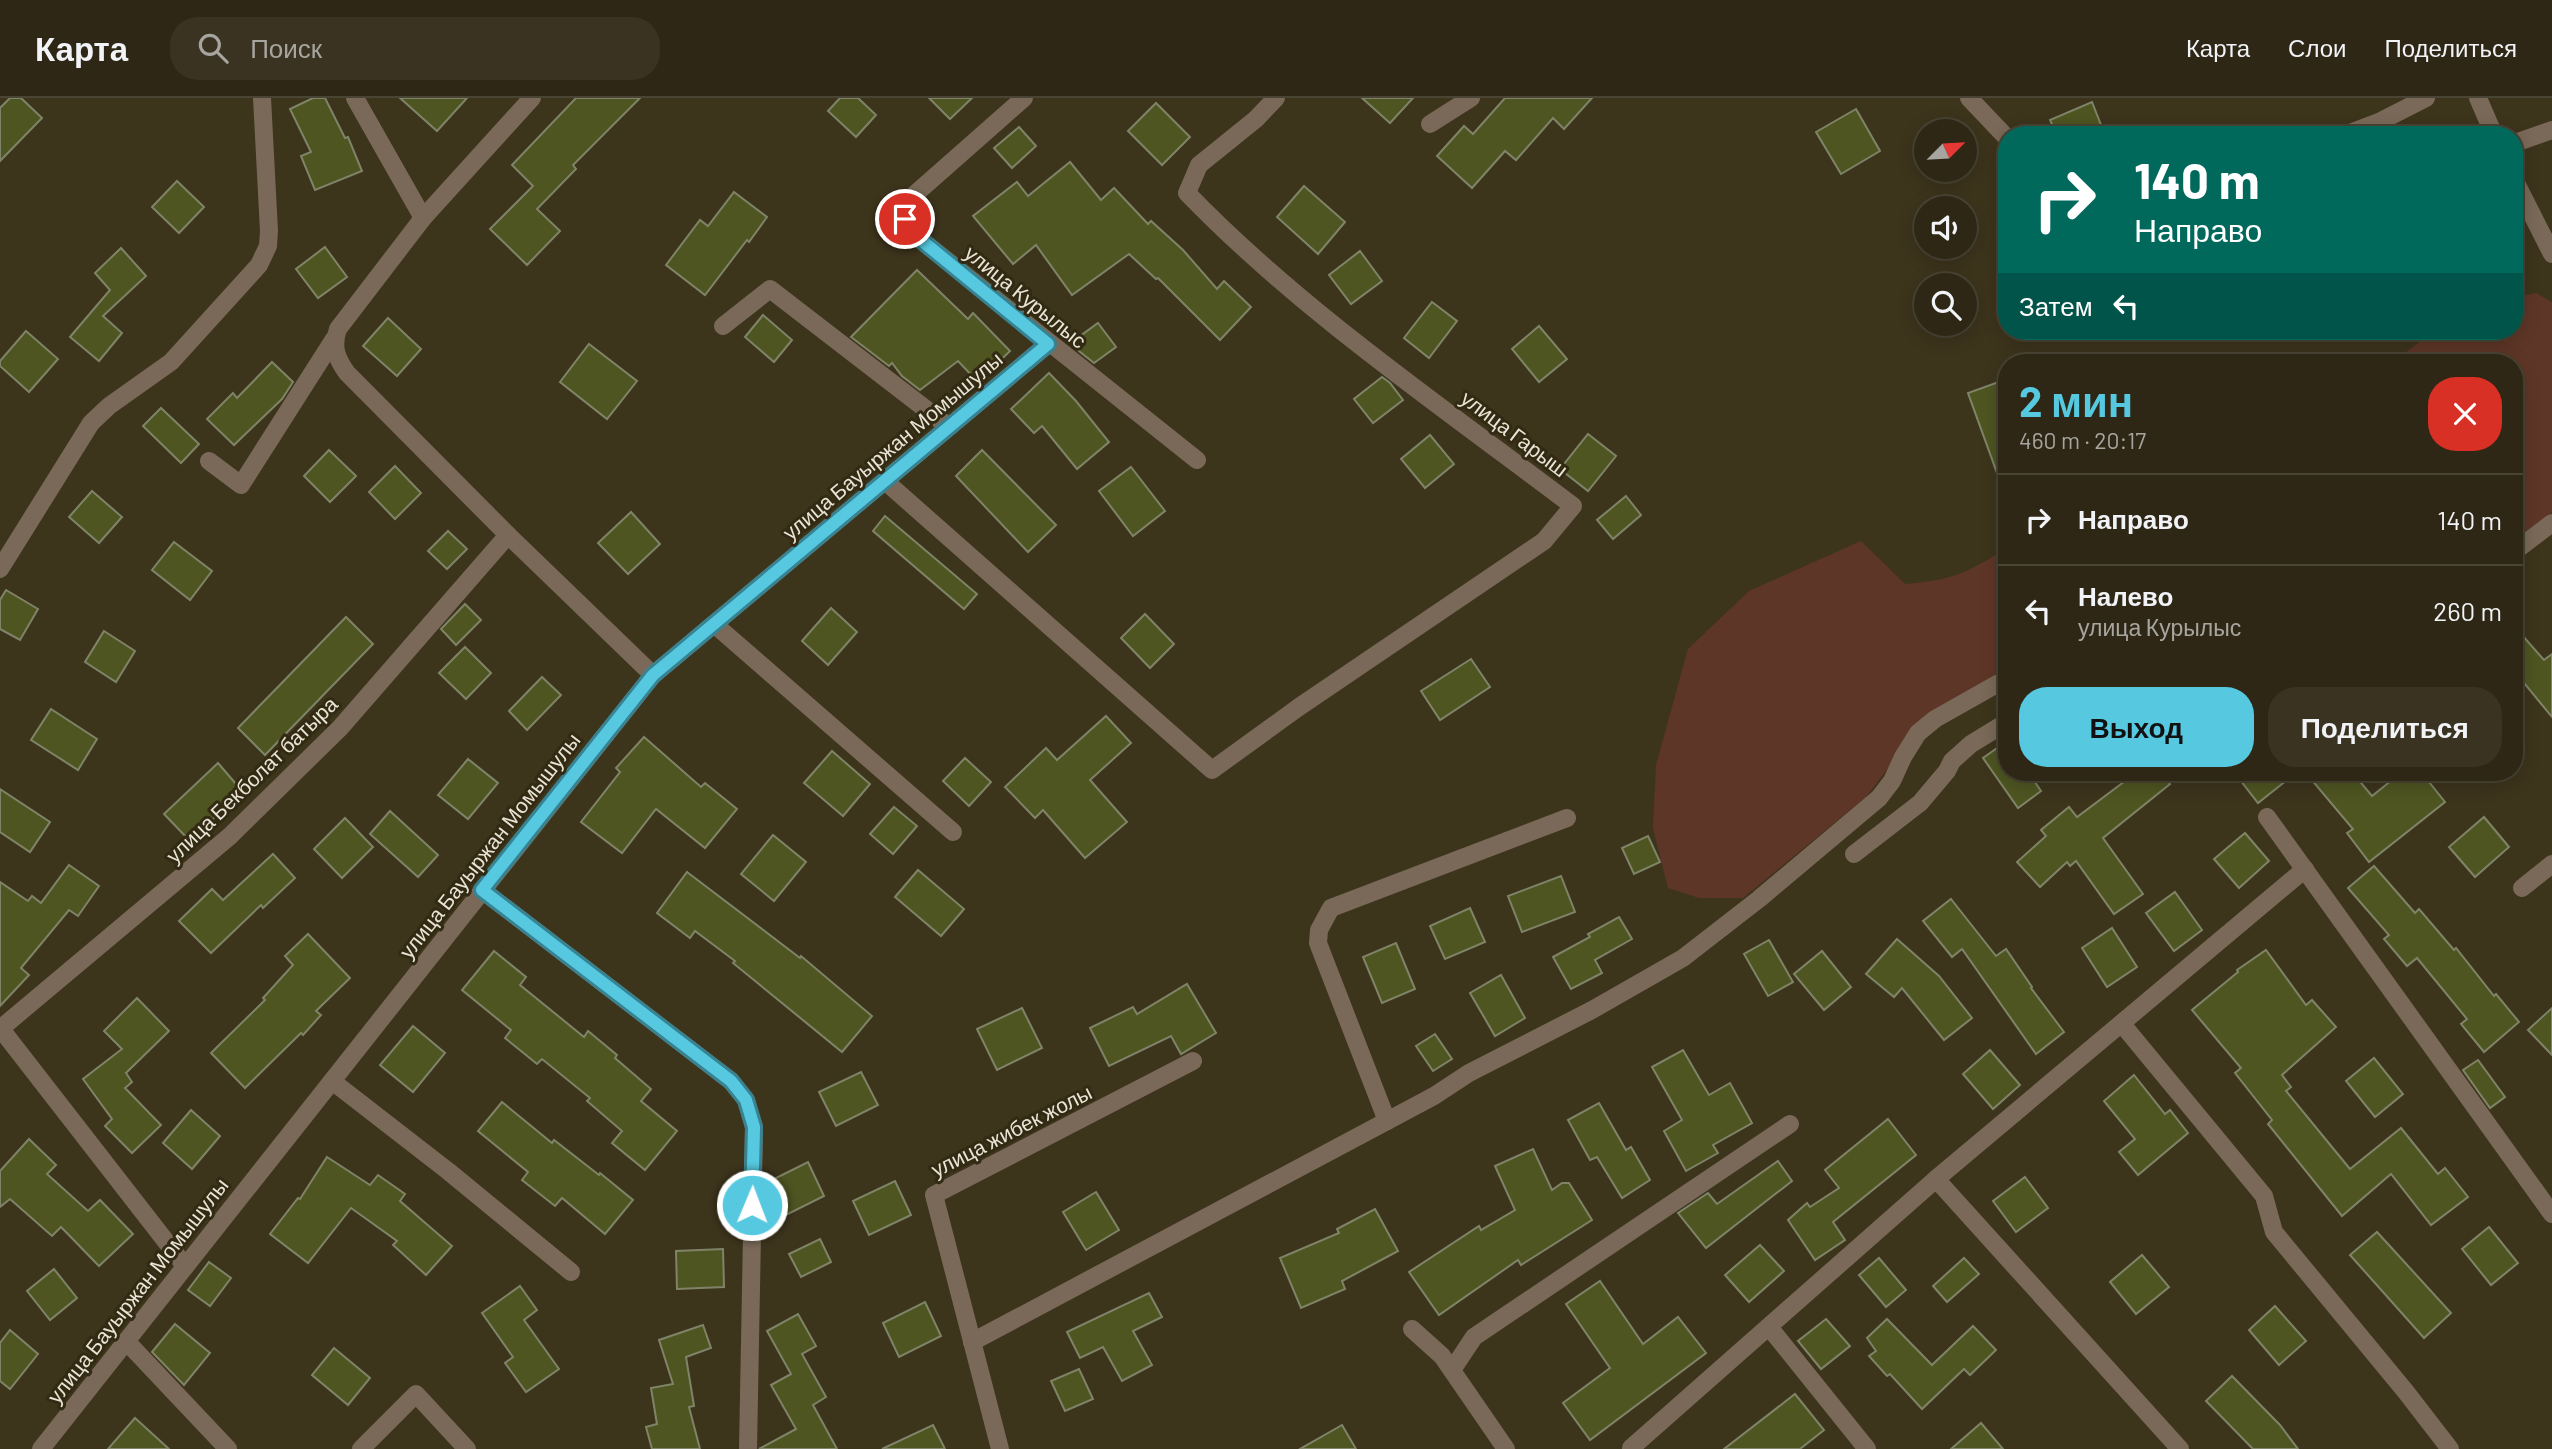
<!DOCTYPE html>
<html lang="ru">
<head>
<meta charset="utf-8">
<style>
	:root { --surface:#2e2715; --page:#3a3322; --text:#f1f3f6; --muted:#a7a5a0; --line:#494434; --accent:#56c9e1 }
	body { margin:0; font-family:Barlow,sans-serif; background:var(--page); color:var(--text); height:100vh; display:flex; flex-direction:column; font-size:26px; white-space:nowrap }
	* { box-sizing:border-box; margin:0 }
	p { font-size:23px; color:var(--muted) }
	.icon { flex:none; width:38px; height:38px; fill:none; stroke:currentColor; stroke-width:2; stroke-linecap:round; stroke-linejoin:round }
	.map { position:relative; flex:1; overflow:hidden }
	.panel { position:absolute; left:1998px; top:256px; width:525px; height:427px; display:flex; flex-direction:column; background:var(--surface); border-radius:28px; box-shadow:0 4px 18px #0003,0 0 0 2px var(--line) }
	.panel>* { flex:none }
	.hud { position:absolute; left:1998px; top:28px; width:525px; height:214px; border-radius:28px; box-shadow:0 4px 18px #0003,0 0 0 2px var(--line); background:#00695c; color:#fff; overflow:hidden }
	.needle { width:46px; rotate:66deg }
	.buttons { position:absolute; left:1914px; top:21px; display:grid; gap:14px }
	.buttons a { display:grid; place-items:center; width:63px; height:63px; border-radius:50%; background:var(--surface); box-shadow:0 4px 18px #0003,0 0 0 2px var(--line); font-size:35px }
	.pin { position:absolute; display:grid; place-items:center; width:60px; height:60px; color:#fff; margin:-30px; border:4px solid #fff; border-radius:50%; box-shadow:0 2px 7px #0007 }
	.me { position:absolute; width:77px; margin:-38px; rotate:1deg; stroke-linejoin:round; filter:drop-shadow(0 0 5px #0008) }
	.turn { display:flex; align-items:center; gap:24px; height:147px; padding:0 21px; font-size:32px }
	.turn .icon { width:91px; height:91px; stroke-width:2.5 }
	.turn b { display:block; font-size:49px; line-height:60px }
	.then { display:flex; align-items:center; height:66px; padding:0 21px; background:#0003; gap:14px; font-size:26px }
	.round { display:grid; place-items:center; flex:none; width:74px; height:74px; border-radius:28px; background:var(--page) }
	.head { display:flex; align-items:center; justify-content:space-between; height:119px; padding:0 21px }
	h1 { font-size:42px; font-weight:700; line-height:52px; color:var(--accent) }
	.cta { display:flex; gap:14px; margin-top:auto; padding:14px 21px }
	.cta a { flex:1; height:80px; border-radius:28px; background:var(--accent); color:#111; font-size:28px; font-weight:700; line-height:80px; text-align:center }
	.cta a+a { background:var(--page); color:var(--text) }
	ul { padding:0; list-style:none }
	li { display:flex; align-items:center; gap:21px; height:91px; padding:0 21px; border-top:2px solid var(--line) }
	li div { flex:1 }
	li b { display:block; font-size:26px }
	li em { font-style:normal }
	header { display:flex; align-items:center; gap:42px; box-sizing:border-box; height:98px; padding:0 35px; background:var(--surface); border-bottom:2px solid var(--line) }
	header strong { font-size:33px }
	nav { display:flex; gap:38px; margin-inline-start:auto; font-size:24px }
	.search { width:490px; height:63px; background:var(--page); display:flex; align-items:center; gap:18px; box-sizing:border-box; padding:0 24px; border-radius:28px; color:var(--muted); font-size:26px }
	.map>svg:first-child { display:block }
	.green { fill:#5e3627 }
	.building { fill:#4e5521; stroke:#7f8468; stroke-width:2 }
	.lines { fill:none; stroke-linecap:round; stroke-linejoin:round }
	.minor { stroke:#7a6958; stroke-width:18 }
	.route-casing { stroke:#388392; stroke-width:18 }
	.route { stroke:#56c9e1; stroke-width:12 }
	.labels { text-anchor:middle; dominant-baseline:central; stroke-width:6; stroke-linejoin:round; paint-order:stroke }
	.street-label { font-size:21px; fill:#e9e4d5; stroke:#322a12 }
</style>
</head>
<body>
<header>
<strong>Карта</strong>
<div class="search"><svg class="icon" aria-label="search" viewBox="0 0 24 24"><circle cx="10" cy="10" r="6"/><path d="M15 15l6 6"/></svg>Поиск</div>
<nav><a>Карта</a><a>Слои</a><a>Поделиться</a></nav>
</header>
<div class="map">
<svg width="2552" height="1351" viewBox="0 0 2552 1351">
	<rect width="100%" height="100%" fill="#3d341c"/>
	<g class="green">
		<path d="M2536,195L2552,204V414L2515,441V264H2393L2434,233H2515V199Z"/>
		<path d="M1861,443L1905,486C1953,482 1967,475 2007,450V568L1889,669L1866,699L1743,800H1699L1668,790L1653,730L1656,667L1688,551L1749,493Z"/>
	</g>
	<g class="building">
		<path d="M10,0H21L42,20L0,63V10Z"/>
		<path d="M313,0H325L345,40L348,39L362,73L315,92L301,58L311,54L290,11Z"/>
		<path d="M400,0H467L437,33Z"/>
		<path d="M576,0H640L573,67L576,71L537,111L560,133L527,167L490,131L533,88L512,67Z"/>
		<path d="M840,0H858L876,17L856,39L828,13Z"/>
		<path d="M929,0H972L950,21Z"/>
		<path d="M1362,0H1413L1390,25Z"/>
		<path d="M1505,0H1592L1564,31L1553,20L1516,62L1505,53L1472,90L1437,58L1464,28L1473,36Z"/>
		<path d="M2092,4L2105,37H2057L2050,22Z"/>
		<path d="M1156,5L1190,39L1162,67L1128,33Z"/>
		<path d="M1856,11L1880,53L1841,76L1816,34Z"/>
		<path d="M1019,29L1036,48L1012,70L994,50Z"/>
		<path d="M1070,64L1101,102L1114,90L1148,126L1151,123L1183,152L1217,191L1224,183L1251,209L1220,242L1158,180L1156,181L1129,156L1072,197L1036,147L1013,166L973,118L1017,84L1028,98Z"/>
		<path d="M177,83L204,109L179,135L152,109Z"/>
		<path d="M1304,88L1345,124L1318,156L1277,119Z"/>
		<path d="M734,94L767,119L749,144L747,142L705,197L666,167L700,122L708,128Z"/>
		<path d="M325,149L347,179L318,200L296,171Z"/>
		<path d="M121,150L146,178L103,218L122,235L99,263L70,239L110,192L95,175Z"/>
		<path d="M1360,153L1382,183L1351,206L1329,177Z"/>
		<path d="M917,172L968,221L973,215L1010,253L978,284L958,263L920,292L902,278L892,265L889,268L851,239Z"/>
		<path d="M1432,204L1457,223L1429,260L1404,240Z"/>
		<path d="M763,217L792,242L774,264L745,239Z"/>
		<path d="M388,220L421,251L397,278L363,248Z"/>
		<path d="M1098,225L1116,249L1094,265L1079,253L1072,244Z"/>
		<path d="M1539,228L1567,261L1539,284L1512,251Z"/>
		<path d="M26,233L58,261L29,294L0,268V263Z"/>
		<path d="M589,246L637,283L607,321L560,284Z"/>
		<path d="M272,264L293,284L282,301L234,347L207,321L233,295L237,300Z"/>
		<path d="M1049,275L1076,303L1109,344L1077,371L1042,328L1034,335L1011,311Z"/>
		<path d="M1382,279L1390,285L1403,302L1373,325L1354,301Z"/>
		<path d="M2007,281V396L2005,397L1968,295Z"/>
		<path d="M161,310L199,346L181,365L143,328Z"/>
		<path d="M1588,336L1616,358L1588,393L1560,371Z"/>
		<path d="M1430,337L1454,366L1425,390L1401,361Z"/>
		<path d="M329,352L356,378L330,404L304,378Z"/>
		<path d="M982,352L1056,427L1028,454L956,378Z"/>
		<path d="M395,368L421,395L395,421L369,394Z"/>
		<path d="M1131,369L1165,413L1133,438L1099,393Z"/>
		<path d="M92,393L122,419L99,445L69,419Z"/>
		<path d="M1626,398L1641,417L1613,441L1597,422Z"/>
		<path d="M631,414L660,446L628,476L598,445Z"/>
		<path d="M885,418L977,496L964,511L873,433Z"/>
		<path d="M448,433L467,451L447,471L428,453Z"/>
		<path d="M174,444L212,473L190,502L152,472Z"/>
		<path d="M6,492L38,511L20,542L0,531V502Z"/>
		<path d="M465,506L481,522L456,547L441,531Z"/>
		<path d="M831,510L857,534L828,567L802,543Z"/>
		<path d="M1145,516L1174,546L1150,570L1121,540Z"/>
		<path d="M346,519L373,546L265,657L238,630Z"/>
		<path d="M2515,529L2544,562L2552,556V619L2515,574Z"/>
		<path d="M104,533L135,553L116,584L85,564Z"/>
		<path d="M465,549L491,575L466,601L439,575Z"/>
		<path d="M1471,561L1490,589L1440,622L1421,593Z"/>
		<path d="M542,579L561,597L527,632L509,613Z"/>
		<path d="M51,611L97,641L78,672L31,642Z"/>
		<path d="M1106,618L1131,645L1090,682L1127,724L1085,760L1043,712L1035,720L1005,689L1046,650L1057,662Z"/>
		<path d="M644,639L701,689L705,685L737,711L705,750L656,711L622,755L581,724L620,674L616,670Z"/>
		<path d="M2007,643V674H2028L2041,693L2018,710L1983,660Z"/>
		<path d="M832,653L870,686L843,718L804,685Z"/>
		<path d="M965,660L991,684L969,708L943,683Z"/>
		<path d="M468,661L498,685L468,721L438,697Z"/>
		<path d="M218,665L242,693L190,743L164,716Z"/>
		<path d="M2119,674H2161L2170,686L2103,740L2143,796L2114,816L2076,763L2070,768L2067,764L2040,789L2017,764L2046,738L2041,732L2069,709L2077,719L2125,683Z"/>
		<path d="M2234,674H2297L2258,705Z"/>
		<path d="M2305,674H2352L2372,698L2402,674H2421L2445,704L2369,764L2347,735L2353,731Z"/>
		<path d="M0,691L50,724L30,754L0,734Z"/>
		<path d="M894,709L917,728L893,756L870,736Z"/>
		<path d="M390,713L438,757L418,779L370,736Z"/>
		<path d="M2484,719L2509,749L2475,779L2449,749Z"/>
		<path d="M345,720L373,749L342,780L314,751Z"/>
		<path d="M2245,735L2269,763L2239,790L2214,761Z"/>
		<path d="M773,737L806,764L774,803L741,776Z"/>
		<path d="M1648,738L1660,764L1634,776L1622,750Z"/>
		<path d="M273,756L295,780L263,810L261,807L211,855L179,823L212,791L223,802Z"/>
		<path d="M69,767L99,788L78,818L69,812L21,870L29,877L0,908V784L28,803L32,798L41,805Z"/>
		<path d="M2374,768L2415,815L2419,811L2454,852L2456,850L2494,898L2496,896L2519,924L2484,954L2461,926L2467,921L2417,860L2407,868L2384,841L2389,837L2348,790Z"/>
		<path d="M918,772L964,811L941,838L895,799Z"/>
		<path d="M687,774L800,860L801,858L872,918L842,954L733,865L735,863L695,833L690,840L657,815Z"/>
		<path d="M1561,778L1575,814L1522,834L1508,798Z"/>
		<path d="M2175,794L2202,832L2174,853L2146,815Z"/>
		<path d="M1951,801L1996,858L2006,851L2032,889L2031,890L2064,934L2036,956L1962,851L1952,859L1923,823Z"/>
		<path d="M1470,810L1485,844L1445,861L1430,828Z"/>
		<path d="M1619,819L1632,841L1595,862L1602,875L1571,891L1553,859L1590,839L1588,836Z"/>
		<path d="M2112,830L2137,869L2107,889L2082,850Z"/>
		<path d="M308,836L350,880L316,913L321,917L303,937L301,935L245,990L211,955L265,902L263,900L293,867L285,858Z"/>
		<path d="M1897,841L1939,878L1972,920L1944,942L1902,890L1894,899L1866,876Z"/>
		<path d="M1769,842L1793,884L1768,898L1744,856Z"/>
		<path d="M1396,845L1415,891L1382,905L1363,859Z"/>
		<path d="M2266,852L2306,907L2312,902L2336,929L2282,977L2291,989L2286,993L2350,1071L2401,1030L2438,1076L2445,1070L2468,1099L2431,1127L2391,1076L2342,1118L2268,1026L2272,1022L2235,975L2241,970L2192,912L2238,874L2237,872Z"/>
		<path d="M494,853L526,879L520,887L584,939L588,933L617,957L615,960L651,991L641,1003L677,1033L645,1072L612,1045L622,1033L587,1003L590,1000L542,961L537,966L505,940L511,932L462,892Z"/>
		<path d="M1822,853L1851,889L1824,912L1794,876Z"/>
		<path d="M1501,877L1525,920L1495,938L1470,895Z"/>
		<path d="M1187,886L1216,935L1181,956L1171,938L1109,968L1090,930L1133,909L1137,916Z"/>
		<path d="M137,900L169,933L126,975L132,984L125,990L161,1027L132,1055L105,1028L112,1021L83,981L122,951L104,933Z"/>
		<path d="M1022,910L1042,950L997,972L977,931Z"/>
		<path d="M2552,910V957L2528,932Z"/>
		<path d="M413,928L445,955L413,994L380,967Z"/>
		<path d="M1435,936L1452,961L1433,973L1416,948Z"/>
		<path d="M1683,952L1709,997L1730,985L1752,1025L1713,1047L1718,1055L1686,1073L1664,1033L1682,1022L1652,969Z"/>
		<path d="M1990,952L2020,987L1993,1011L1963,976Z"/>
		<path d="M2374,960L2403,996L2375,1019L2346,983Z"/>
		<path d="M2478,962L2505,999L2490,1010L2463,972Z"/>
		<path d="M861,974L878,1007L836,1028L819,994Z"/>
		<path d="M2134,977L2165,1016L2170,1012L2188,1035L2138,1077L2119,1054L2135,1041L2104,1003Z"/>
		<path d="M502,1004L552,1045L554,1042L599,1077L600,1075L633,1102L605,1136L562,1100L555,1108L522,1082L528,1074L478,1033Z"/>
		<path d="M1599,1005L1626,1052L1631,1049L1650,1082L1622,1100L1597,1059L1590,1062L1568,1022Z"/>
		<path d="M191,1012L220,1038L192,1071L163,1045Z"/>
		<path d="M1888,1021L1916,1057L1833,1124L1845,1142L1815,1162L1788,1122L1807,1105L1810,1109L1839,1090L1825,1072Z"/>
		<path d="M29,1041L56,1067L47,1076L88,1113L100,1102L133,1136L99,1168L61,1129L52,1138L10,1101L0,1109V1073Z"/>
		<path d="M1533,1051L1552,1092L1562,1085H1569L1592,1122L1521,1167L1518,1162L1439,1217L1409,1174L1479,1128L1481,1132L1515,1112L1495,1068Z"/>
		<path d="M327,1059L370,1087L378,1077L405,1096L400,1103L452,1148L426,1177L393,1147L397,1143L351,1110L308,1165L270,1136L298,1100L300,1101Z"/>
		<path d="M1778,1063L1792,1083L1706,1150L1678,1115L1708,1095L1717,1106Z"/>
		<path d="M808,1064L824,1098L782,1119L766,1085Z"/>
		<path d="M2025,1079L2048,1110L2016,1134L1993,1103Z"/>
		<path d="M895,1083L911,1117L869,1137L853,1103Z"/>
		<path d="M1096,1094L1119,1132L1086,1152L1063,1114Z"/>
		<path d="M1375,1111L1398,1153L1342,1183L1345,1191L1301,1210L1280,1160L1339,1135L1337,1131Z"/>
		<path d="M2489,1129L2518,1165L2491,1187L2462,1151Z"/>
		<path d="M2377,1134L2451,1215L2424,1240L2350,1157Z"/>
		<path d="M820,1141L831,1164L801,1179L789,1156Z"/>
		<path d="M1760,1147L1784,1173L1749,1204L1725,1177Z"/>
		<path d="M723,1151L724,1189L677,1191L676,1153Z"/>
		<path d="M2142,1157L2169,1189L2136,1216L2110,1184Z"/>
		<path d="M1879,1160L1906,1192L1886,1209L1859,1177Z"/>
		<path d="M1964,1160L1979,1176L1947,1204L1933,1188Z"/>
		<path d="M209,1164L231,1180L210,1208L188,1192Z"/>
		<path d="M54,1171L77,1200L50,1222L27,1193Z"/>
		<path d="M1600,1183L1643,1246L1678,1219L1706,1255L1590,1342L1563,1305L1610,1270L1566,1206Z"/>
		<path d="M520,1188L537,1212L524,1222L559,1271L526,1294L505,1265L513,1259L482,1215Z"/>
		<path d="M1149,1195L1162,1219L1133,1233L1152,1267L1122,1283L1103,1249L1080,1260L1067,1234Z"/>
		<path d="M925,1204L941,1238L899,1259L883,1225Z"/>
		<path d="M2275,1208L2306,1243L2279,1267L2249,1232Z"/>
		<path d="M798,1216L816,1248L802,1256L826,1299L813,1307L837,1351H759L796,1331L771,1287L791,1276L767,1233Z"/>
		<path d="M1826,1221L1850,1248L1821,1271L1798,1243Z"/>
		<path d="M1887,1221L1932,1267L1973,1228L1996,1252L1970,1277L1964,1271L1922,1311L1890,1276L1887,1278L1869,1258L1876,1253L1867,1240Z"/>
		<path d="M175,1226L210,1255L184,1287L152,1254Z"/>
		<path d="M703,1227L711,1250L686,1259L694,1308L689,1309L700,1351H652L646,1329L657,1326L651,1290L673,1286L659,1242Z"/>
		<path d="M10,1232L38,1256L10,1291L0,1283V1245Z"/>
		<path d="M334,1250L370,1280L348,1307L312,1277Z"/>
		<path d="M1079,1271L1093,1301L1065,1313L1051,1283Z"/>
		<path d="M2232,1278L2280,1327L2298,1351H2253L2206,1303Z"/>
		<path d="M1795,1296L1824,1332L1800,1351H1724Z"/>
		<path d="M135,1320L169,1351H108Z"/>
		<path d="M1981,1325L2003,1351H1951Z"/>
		<path d="M933,1327L945,1351H882Z"/>
		<path d="M1342,1327L1356,1351H1300Z"/>
	</g>
	<g class="lines">
		<g class="minor">
			<path d="M355,0L423,120"/>
			<path d="M532,0L423,120L338,231C332,248 336,260 347,275L508,437L653,577"/>
			<path d="M1024,0L905,105V121L916,138L1197,362"/>
			<path d="M1969,0L2007,40"/>
			<path d="M2478,0L2494,37"/>
			<path d="M1430,26L1471,0"/>
			<path d="M2345,37L2379,24L2426,0"/>
			<path d="M2515,45L2552,32"/>
			<path d="M2515,83L2552,156"/>
			<path d="M723,228L770,191L949,329"/>
			<path d="M209,363L241,387L334,241"/>
			<path d="M885,383L1212,672L1299,609L1544,443L1573,408C1444,310 1300,212 1187,95L1199,67L1256,21L1276,0"/>
			<path d="M2515,453L2552,425"/>
			<path d="M0,471L91,325L109,308L171,264L259,167L268,148L269,133L262,0"/>
			<path d="M714,526L953,734"/>
			<path d="M2267,719L2552,1116"/>
			<path d="M1854,756L1920,705L1947,673L1952,663L1971,646L2007,624"/>
			<path d="M2522,790L2552,766"/>
			<path d="M482,792L731,983L746,1002L754,1029L748,1351"/>
			<path d="M2122,926L2264,1098L2274,1134L2406,1294L2450,1351"/>
			<path d="M0,931L230,738L340,630L508,437"/>
			<path d="M1,931L185,1168"/>
			<path d="M332,983L448,1073L571,1174"/>
			<path d="M1387,1023L1318,845L1319,832L1331,810L1567,720"/>
			<path d="M1936,1081L2180,1351"/>
			<path d="M1769,1229L1867,1351"/>
			<path d="M1412,1231L1442,1258L1506,1351"/>
			<path d="M126,1243L228,1351"/>
			<path d="M972,1244L1434,998L1469,975L1592,912L1683,860L1759,801L1879,700L1892,683L1903,659L1918,635L1935,621L1997,586L2007,582"/>
			<path d="M1452,1272L1474,1239L1790,1026"/>
			<path d="M1631,1350L1936,1081L2305,771"/>
			<path d="M41,1351L653,577L1048,246"/>
			<path d="M361,1351L416,1296L467,1351"/>
			<path d="M1000,1351L934,1097L1193,963"/>
		</g>
	</g>
	<g class="lines">
		<defs>
			<path id="route" d="M752,1107L754,1029L746,1002L731,983L482,792L653,577L1048,246L916,138L905,121"/>
		</defs>
		<use href="#route" class="route-casing"/>
		<use href="#route" class="route"/>
	</g>
	<g class="labels">
		<g class="street-label">
			<text transform="translate(1026 198) rotate(39)">улица Курылыс</text>
			<text transform="translate(1515 335) rotate(37)">улица Гарыш</text>
			<text transform="translate(892 347) rotate(-40)">улица Бауыржан Момышулы</text>
			<text transform="translate(251 681) rotate(-44)">улица Бекболат батыра</text>
			<text transform="translate(489 747) rotate(-52)">улица Бауыржан Момышулы</text>
			<text transform="translate(1011 1032) rotate(-27)">улица жибек жолы</text>
			<text transform="translate(137 1192) rotate(-52)">улица Бауыржан Момышулы</text>
		</g>
	</g>
</svg>
<div class="buttons">
<a><svg class="needle" viewBox="-14 -14 28 28"><path d="M0-13l5 13h-10z" fill="#e53935"/><path d="M0 13l5-13h-10z" fill="#a7a5a0"/></svg></a>
<a><svg class="icon" aria-label="sound" viewBox="0 0 24 24"><path d="M4 9h4l5-4v14l-5-4H4zM17 9q2 3 0 6"/></svg></a>
<a><svg class="icon" aria-label="search" viewBox="0 0 24 24"><circle cx="10" cy="10" r="6"/><path d="M15 15l6 6"/></svg></a>
</div>
<div class="pin" style="left:905px;top:121px;background:#d93025"><svg class="icon" aria-label="arrive" viewBox="0 0 24 24"><path d="M6 21V4h12l-3 4 3 4H6"/></svg></div>
<svg class="me" style="left:752px;top:1107px" viewBox="-20 -20 40 40"><circle r="17" fill="#56c9e1" stroke="#fff" stroke-width="3"/><path d="M0-11L8 9 0 5-8 9z" fill="#fff"/></svg>
<div class="hud">
<div class="turn"><svg class="icon" aria-label="right" viewBox="0 0 24 24"><path d="M7 20v-9h11M14 6l5 5-5 5"/></svg><div><b>140 m</b>Направо</div></div>
<div class="then">Затем<svg class="icon" aria-label="left" viewBox="0 0 24 24"><path d="M17 20v-9H6M10 6l-5 5 5 5"/></svg></div>
</div>
<section class="panel">
<div class="head"><div><h1>2 мин</h1><p>460 m · 20:17</p></div><a class="round" style="background:#d93025;color:#fff"><svg class="icon" aria-label="close" viewBox="0 0 24 24"><path d="M6 6l12 12M18 6L6 18"/></svg></a></div>
<ul>
<li><svg class="icon" aria-label="right" viewBox="0 0 24 24"><path d="M7 20v-9h11M14 6l5 5-5 5"/></svg><div><b>Направо</b></div><em>140 m</em></li>
<li><svg class="icon" aria-label="left" viewBox="0 0 24 24"><path d="M17 20v-9H6M10 6l-5 5 5 5"/></svg><div><b>Налево</b><p>улица Курылыс</p></div><em>260 m</em></li>
</ul>
<div class="cta"><a>Выход</a><a>Поделиться</a></div>
</section>
</div>
</body>
</html>
